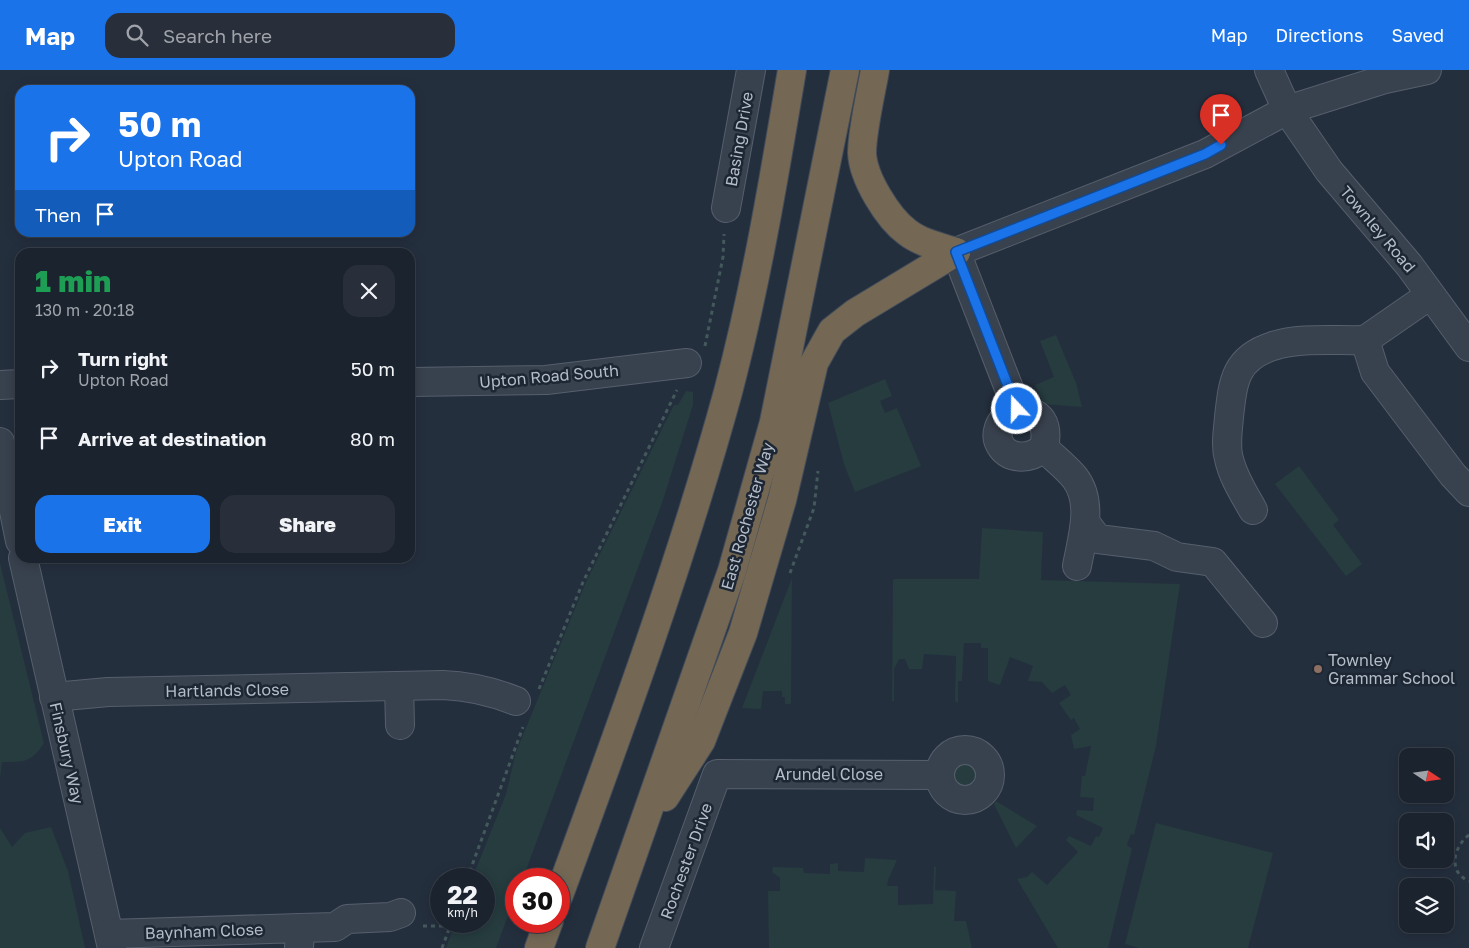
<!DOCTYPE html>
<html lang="en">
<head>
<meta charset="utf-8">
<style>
	:root { --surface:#1b232e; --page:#282f3a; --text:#f1f3f6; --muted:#a0a4aa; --line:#39404a; --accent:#1a73e8 }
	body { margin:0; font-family:"Golos Text",sans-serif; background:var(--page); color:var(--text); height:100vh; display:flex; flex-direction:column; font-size:19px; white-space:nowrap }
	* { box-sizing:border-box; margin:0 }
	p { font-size:16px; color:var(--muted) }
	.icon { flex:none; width:28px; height:28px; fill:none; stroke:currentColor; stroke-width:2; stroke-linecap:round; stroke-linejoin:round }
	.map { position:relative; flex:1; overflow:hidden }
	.sheet { position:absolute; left:15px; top:178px; width:400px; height:315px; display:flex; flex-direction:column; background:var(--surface); border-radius:15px; box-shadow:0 2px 12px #0003,0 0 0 1px var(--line) }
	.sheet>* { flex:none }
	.guide { position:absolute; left:15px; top:15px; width:400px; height:152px; border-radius:15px; box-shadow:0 2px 12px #0003,0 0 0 1px var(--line); background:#1a73e8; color:#fff; overflow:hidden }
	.needle { width:32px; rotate:103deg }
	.tools { position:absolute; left:1399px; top:678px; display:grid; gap:10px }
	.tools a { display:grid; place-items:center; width:55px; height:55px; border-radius:10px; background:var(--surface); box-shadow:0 2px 12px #0003,0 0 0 1px var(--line); font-size:25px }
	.speed { position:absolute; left:430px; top:798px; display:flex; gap:10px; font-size:25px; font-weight:700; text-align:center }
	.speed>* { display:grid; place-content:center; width:65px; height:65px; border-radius:50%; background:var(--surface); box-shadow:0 2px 12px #0003,0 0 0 1px var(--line); line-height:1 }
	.speed small { font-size:12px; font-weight:400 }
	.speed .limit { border:8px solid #d22; background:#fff; color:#111 }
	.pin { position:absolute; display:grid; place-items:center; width:42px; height:42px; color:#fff; margin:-51px -21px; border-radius:50% 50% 50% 0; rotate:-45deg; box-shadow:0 0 5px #0007 }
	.pin .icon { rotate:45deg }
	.me { position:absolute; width:55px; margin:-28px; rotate:339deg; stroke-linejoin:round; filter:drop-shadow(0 0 4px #0008) }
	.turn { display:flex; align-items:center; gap:18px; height:105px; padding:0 20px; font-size:22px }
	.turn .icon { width:65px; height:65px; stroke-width:2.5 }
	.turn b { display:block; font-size:35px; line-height:42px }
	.then { display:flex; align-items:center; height:48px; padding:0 20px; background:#0003; gap:10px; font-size:19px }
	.round { display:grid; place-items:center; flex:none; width:52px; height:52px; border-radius:15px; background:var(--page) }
	.headline { display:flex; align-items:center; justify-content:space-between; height:85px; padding:0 20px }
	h1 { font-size:30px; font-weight:800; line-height:38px; color:#1e9e55 }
	.button { display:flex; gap:10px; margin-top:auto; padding:10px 20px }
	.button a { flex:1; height:58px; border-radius:15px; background:var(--accent); color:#fff; font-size:20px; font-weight:800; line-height:58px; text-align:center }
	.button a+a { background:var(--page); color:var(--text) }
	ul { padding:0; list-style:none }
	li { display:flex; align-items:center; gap:15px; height:70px; padding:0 20px }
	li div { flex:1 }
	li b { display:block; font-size:19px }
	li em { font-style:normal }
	header { display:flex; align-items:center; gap:30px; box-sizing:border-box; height:70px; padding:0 25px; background:var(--accent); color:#fff }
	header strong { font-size:24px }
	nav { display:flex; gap:28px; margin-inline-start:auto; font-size:18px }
	.search { width:350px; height:45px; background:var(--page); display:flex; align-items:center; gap:12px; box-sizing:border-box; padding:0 18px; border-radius:15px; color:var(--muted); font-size:19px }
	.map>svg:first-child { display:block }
	.green { fill:#263c3f }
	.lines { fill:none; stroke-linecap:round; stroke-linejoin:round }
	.minor-casing { stroke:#565f6c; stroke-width:30 }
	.highway-casing { stroke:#434c59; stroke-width:30 }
	.path { stroke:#44595c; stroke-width:3; stroke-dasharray:4 4; stroke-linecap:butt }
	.minor { stroke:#38414e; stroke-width:28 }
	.highway { stroke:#746855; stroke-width:28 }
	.route-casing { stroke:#114b97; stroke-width:12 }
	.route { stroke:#1a73e8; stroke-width:9 }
	.education-dot { fill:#8d6e63; stroke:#1d2633; stroke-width:2 }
	.labels { text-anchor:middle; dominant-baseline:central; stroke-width:5; stroke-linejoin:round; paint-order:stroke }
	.street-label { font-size:16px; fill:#b4bcc9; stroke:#1d2633 }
	.poi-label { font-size:16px; fill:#b4bcc9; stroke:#1d2633; text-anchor:start }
</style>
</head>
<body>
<header>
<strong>Map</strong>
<div class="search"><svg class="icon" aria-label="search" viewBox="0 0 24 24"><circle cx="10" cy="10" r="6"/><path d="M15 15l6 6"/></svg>Search here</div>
<nav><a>Map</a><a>Directions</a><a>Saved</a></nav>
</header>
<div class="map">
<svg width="1469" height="878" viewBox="0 0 1469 878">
	<rect width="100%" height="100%" fill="#242f3e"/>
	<g class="green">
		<path d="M1056,265L1076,313L1082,337L1043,334L1035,315L1054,307L1040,271Z"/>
		<path d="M885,309L892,326L880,331L885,343L897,338L921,396L855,422L844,394L828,333Z"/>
		<path d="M686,321L693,322V335L662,433L532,784L523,809H516V825L496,878H446L456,851H484V809H472L506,724L516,682L586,512L674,335H678Z"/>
		<path d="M1299,396L1339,450L1333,455L1362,494L1346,506L1275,414Z"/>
		<path d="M982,458L1043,462L1041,510L1180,514L1156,676L1134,765L1131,764L1127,775L1132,779L1108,878H1058L1017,809L1027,807L1032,802L1047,815L1078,782L1066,770L1069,766L1091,776L1096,766L1099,767L1103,758L1076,745L1077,740L1093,741L1094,728L1080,727L1082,706H1085L1091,676L1074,679L1071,665L1080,659L1074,648L1071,650L1059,633L1071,625L1065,615L1052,623L1042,612L1028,611L1033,596L1010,587L1000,615L988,611V578H981V573H964L962,611H958V633L955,631L956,586L924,584L922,599H909L905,589H899L894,599V631H892L893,509H979Z"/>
		<path d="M0,493L44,673C31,693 24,692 2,692L0,709Z"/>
		<path d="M792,508L791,634H785V627H782V621H763L761,639L742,638Z"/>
		<circle cx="965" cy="706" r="16"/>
		<path d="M996,731L1037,756L1016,778L994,734Z"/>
		<path d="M1156,753L1273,783L1248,878H1139L1125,874Z"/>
		<path d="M51,757L68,801L85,878H0V758L12,777L25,763Z"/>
		<path d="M865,788L897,790L888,810L887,816H898V835L933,834L934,797H936L935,820L956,821L954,851H966L972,878H769L768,821H780V808L772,802L773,797L803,798L804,803L830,804V794L838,793V801L864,802Z"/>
	</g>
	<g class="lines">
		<defs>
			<g id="minor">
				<path d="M1269,0L1287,40L1329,101L1409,195L1469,277"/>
				<path d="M726,138L751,0"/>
				<path d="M1430,225L1365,270L1375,302L1453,405L1469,422"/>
				<path d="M410,312L546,310L687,293"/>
				<path d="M0,315L20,314"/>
				<path d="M1017,339L956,182L1205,84L1287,40L1385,9L1427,0"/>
				<path d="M1017,339C1042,342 1049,354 1044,378C1009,405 975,362 1017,339Z"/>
				<path d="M0,372L20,471"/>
				<path d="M1044,378C1054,388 1066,397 1075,408C1094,433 1082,468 1077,496"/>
				<path d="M1253,440C1244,424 1233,407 1229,389C1225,375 1228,361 1229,347C1233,311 1235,288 1273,276C1299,267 1337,271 1365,270"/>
				<path d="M1085,452L1098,469L1154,476L1177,487L1213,492L1263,553"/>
				<path d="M23,488L112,878"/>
				<path d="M399,616L400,655"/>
				<path d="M54,627L108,622L443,615C470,616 491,621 516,631"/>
				<circle cx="965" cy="705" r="25"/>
				<path d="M300,858L335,857L347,849L390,847L401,843"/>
				<path d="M109,864L300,858L299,878"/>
				<path d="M654,878L717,704L940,705"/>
			</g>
			<g id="highway">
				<path d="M875,0C871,23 862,61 862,83C863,108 888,148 907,162C921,173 940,177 956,182"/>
				<path d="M665,727L701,671L743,563L782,430L814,293L832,261L855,243L956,182"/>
				<path d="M559,825C620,659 681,493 728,322C756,216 774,108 792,0"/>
				<path d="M539,878L549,851"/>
				<path d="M600,878L732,501L774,352L845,0"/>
			</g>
		</defs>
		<use href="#minor" class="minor-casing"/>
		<use href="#highway" class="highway-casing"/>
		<g class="path">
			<path d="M705,276L723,187L724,164"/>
			<path d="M790,503L814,438L818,401"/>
			<path d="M539,619L583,512L677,320"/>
			<path d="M1469,765C1454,776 1447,802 1469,811"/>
			<path d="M467,809L523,657"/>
			<path d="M423,856H450"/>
			<path d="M442,878L452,851"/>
		</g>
		<use href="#minor" class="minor"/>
		<use href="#highway" class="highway"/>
	</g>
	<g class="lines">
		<defs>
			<path id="route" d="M1017,339L956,182L1205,84L1221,75"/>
		</defs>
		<use href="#route" class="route-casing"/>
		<use href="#route" class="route"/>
	</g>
	<circle class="education-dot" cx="1318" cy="599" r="5"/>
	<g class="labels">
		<g class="street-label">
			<text transform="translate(739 69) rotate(-80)">Basing Drive</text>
			<text transform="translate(1378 159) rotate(50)">Townley Road</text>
			<text transform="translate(549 306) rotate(-5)">Upton Road South</text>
			<text transform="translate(747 446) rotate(-74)">East Rochester Way</text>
			<text transform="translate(227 620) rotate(-1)">Hartlands Close</text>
			<text transform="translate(67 683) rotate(77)">Finsbury Way</text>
			<text x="829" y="704">Arundel Close</text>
			<text transform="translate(686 791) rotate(-70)">Rochester Drive</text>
			<text transform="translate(204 861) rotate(-2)">Baynham Close</text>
		</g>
		<g class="poi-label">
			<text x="1328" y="590">Townley<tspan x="1328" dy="18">Grammar School</tspan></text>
		</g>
	</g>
</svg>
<div class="tools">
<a><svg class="needle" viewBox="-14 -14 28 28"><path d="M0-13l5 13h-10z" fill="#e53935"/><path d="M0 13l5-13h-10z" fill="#a0a4aa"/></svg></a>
<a><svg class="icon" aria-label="sound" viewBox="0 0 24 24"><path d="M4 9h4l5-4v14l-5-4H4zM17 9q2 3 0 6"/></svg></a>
<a><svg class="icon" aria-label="layers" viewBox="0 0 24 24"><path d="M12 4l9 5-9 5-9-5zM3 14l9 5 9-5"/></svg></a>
</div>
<div class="speed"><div>22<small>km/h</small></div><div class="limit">30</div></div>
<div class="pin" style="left:1221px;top:75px;background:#d93025"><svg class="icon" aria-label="arrive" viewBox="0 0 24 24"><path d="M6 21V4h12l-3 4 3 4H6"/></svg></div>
<svg class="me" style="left:1017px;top:339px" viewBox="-20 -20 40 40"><circle r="17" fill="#1a73e8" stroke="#fff" stroke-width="3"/><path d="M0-11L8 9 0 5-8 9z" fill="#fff"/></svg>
<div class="guide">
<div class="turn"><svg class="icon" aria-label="right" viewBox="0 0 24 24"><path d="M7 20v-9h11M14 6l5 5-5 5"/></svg><div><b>50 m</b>Upton Road</div></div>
<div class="then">Then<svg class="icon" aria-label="arrive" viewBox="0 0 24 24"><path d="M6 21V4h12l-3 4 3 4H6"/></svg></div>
</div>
<section class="sheet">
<div class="headline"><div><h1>1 min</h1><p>130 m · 20:18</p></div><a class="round"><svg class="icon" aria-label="close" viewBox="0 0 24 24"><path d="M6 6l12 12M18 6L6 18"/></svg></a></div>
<ul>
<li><svg class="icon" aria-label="right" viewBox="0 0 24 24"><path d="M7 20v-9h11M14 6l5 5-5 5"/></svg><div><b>Turn right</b><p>Upton Road</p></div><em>50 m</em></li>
<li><svg class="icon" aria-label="arrive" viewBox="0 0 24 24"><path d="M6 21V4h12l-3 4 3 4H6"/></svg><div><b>Arrive at destination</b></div><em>80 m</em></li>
</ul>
<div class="button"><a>Exit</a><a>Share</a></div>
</section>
</div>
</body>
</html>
